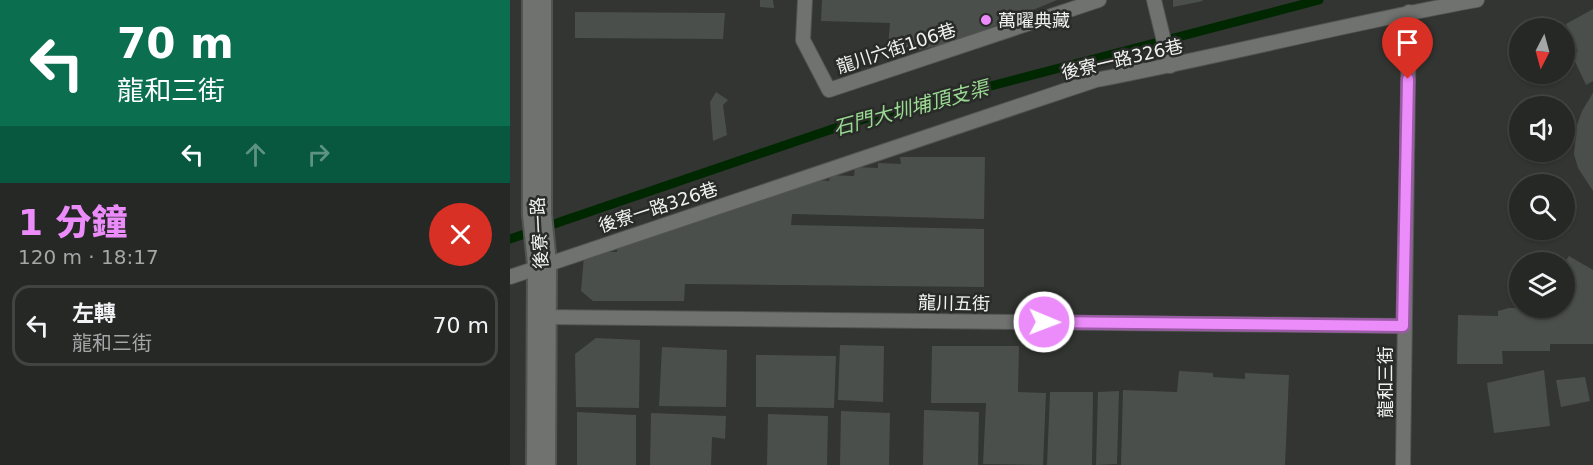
<!DOCTYPE html>
<html lang="zh-TW">
<head>
<meta charset="utf-8">
<style>
	:root { --surface:#262825; --page:#323432; --text:#f1f3f6; --muted:#a4a6a7; --line:#424442; --accent:#ec8cfb }
	body { margin:0; font-family:"DejaVu Sans","Noto Sans TC",sans-serif; background:var(--page); color:var(--text); height:100vh; display:flex; flex-direction:column; font-size:22px; white-space:nowrap }
	* { box-sizing:border-box; margin:0 }
	p { font-size:20px; color:var(--muted) }
	.icon { flex:none; width:33px; height:33px; fill:none; stroke:currentColor; stroke-width:2; stroke-linecap:round; stroke-linejoin:round }
	.map { position:relative; flex:1; overflow:hidden }
	.panel { display:flex; flex-direction:column; background:var(--surface); width:510px }
	.panel>* { flex:none }
	.banner { background:#0b6e4f; color:#fff; overflow:hidden }
	.needle { width:39px; rotate:186deg }
	.tools { position:absolute; left:999px; top:18px; display:grid; gap:12px }
	.tools a { display:grid; place-items:center; width:66px; height:66px; border-radius:50%; background:var(--surface); box-shadow:0 2px 4px #0004,0 0 0 2px var(--line); font-size:30px }
	.pin { position:absolute; display:grid; place-items:center; width:51px; height:51px; color:#fff; margin:-62px -26px; border-radius:50% 50% 50% 0; rotate:-45deg; box-shadow:0 0 6px #0007 }
	.pin .icon { rotate:45deg }
	.me { position:absolute; width:66px; margin:-33px; rotate:91deg; stroke-linejoin:round; filter:drop-shadow(0 0 4px #0008) }
	.turn { display:flex; align-items:center; gap:21px; height:126px; padding:0 18px; font-size:27px }
	.turn .icon { width:78px; height:78px; stroke-width:2.5 }
	.turn b { display:block; font-size:42px; line-height:51px }
	.lanes { display:flex; align-items:center; height:57px; padding:0 18px; background:#0003; justify-content:center; gap:30px; direction:ltr }
	.lanes .off { opacity:.35 }
	.round { display:grid; place-items:center; flex:none; width:63px; height:63px; border-radius:32px; background:var(--page) }
	.overview { display:flex; align-items:center; justify-content:space-between; height:102px; padding:0 18px }
	h1 { font-size:36px; font-weight:800; line-height:45px; color:var(--accent) }
	ul { padding:0; list-style:none }
	li { display:flex; align-items:center; gap:18px; height:81px; margin:0 12px 9px; padding:0 6px; border:3px solid var(--line); border-radius:18px }
	li div { flex:1 }
	li b { display:block; font-size:22px }
	li em { font-style:normal }
	main { display:flex; flex:1; min-height:0 }
	.map>svg:first-child { display:block }
	.lines { fill:none; stroke-linecap:round; stroke-linejoin:round }
	.stream { stroke:#002800; stroke-width:9 }
	.building { fill:#4b4f4b }
	.lane-casing { stroke:#525451; stroke-width:16 }
	.street-casing { stroke:#525451; stroke-width:32 }
	.lane { stroke:#6f726e; stroke-width:14 }
	.street { stroke:#6f726e; stroke-width:28 }
	.route-casing { stroke:#995ba3; stroke-width:15 }
	.route { stroke:#ec8cfb; stroke-width:10 }
	.poi-dot { fill:#ec8cfb; stroke:#282b27; stroke-width:2 }
	.labels { text-anchor:middle; dominant-baseline:central; stroke-width:5; stroke-linejoin:round; paint-order:stroke }
	.poi-label { font-size:18px; fill:#f0f2ef; stroke:#282b27; text-anchor:start }
	.street-label { font-size:18px; fill:#f0f2ef; stroke:#282b27 }
	.water-label { font-size:20px; font-style:italic; fill:#9ad893; stroke:#282b27 }
</style>
</head>
<body>
<main>
<section class="panel">
<div class="banner">
<div class="turn"><svg class="icon" aria-label="left" viewBox="0 0 24 24"><path d="M17 20v-9H6M10 6l-5 5 5 5"/></svg><div><b>70 m</b>龍和三街</div></div>
<div class="lanes"><svg class="icon" aria-label="left" viewBox="0 0 24 24"><path d="M17 20v-9H6M10 6l-5 5 5 5"/></svg><svg class="icon off" aria-label="ahead" viewBox="0 0 24 24"><path d="M12 20V5M6 11l6-6 6 6"/></svg><svg class="icon off" aria-label="right" viewBox="0 0 24 24"><path d="M7 20v-9h11M14 6l5 5-5 5"/></svg></div>
</div>
<div class="overview"><div><h1>1 分鐘</h1><p>120 m · 18:17</p></div><a class="round" style="background:#d93025;color:#fff"><svg class="icon" aria-label="close" viewBox="0 0 24 24"><path d="M6 6l12 12M18 6L6 18"/></svg></a></div>
<ul>
<li><svg class="icon" aria-label="left" viewBox="0 0 24 24"><path d="M17 20v-9H6M10 6l-5 5 5 5"/></svg><div><b>左轉</b><p>龍和三街</p></div><em>70 m</em></li>
</ul>
</section>
<div class="map">
<svg width="1083" height="465" viewBox="0 0 1083 465">
	<rect width="100%" height="100%" fill="#323531"/>
	<g class="lines">
		<path class="stream" d="M0,239L340,123L809,0"/>
	</g>
	<g class="building">
		<path d="M250,0H263L264,8L250,7Z"/>
		<path d="M312,0H547L451,40L377,58L380,23L311,21Z"/>
		<path d="M663,0H692L693,1L663,7Z"/>
		<path d="M1083,9V81L1076,85L1062,55L1068,51L1056,24Z"/>
		<path d="M65,12L215,13L213,39L65,38Z"/>
		<path d="M206,92L218,100L213,105L217,135L203,141L200,102Z"/>
		<path d="M1083,93V191L1068,168L1064,154L1067,125L1072,111Z"/>
		<path d="M390,157H475L474,219L282,214L281,225L474,229V287L175,284L174,301H83L71,291L74,256L87,251L107,252L108,240L282,186L283,189L310,180L319,181L320,175L344,176L345,167L368,168V163L391,164Z"/>
		<path d="M1059,256L1083,270V344H1040V351H992L993,364H947L948,315L988,316V311L999,308H1054V263Z"/>
		<path d="M86,338L130,340L129,408L66,407L65,354Z"/>
		<path d="M330,345L374,346L373,402L328,400Z"/>
		<path d="M422,346H509L508,392L536,393L533,465L473,464L476,403H421Z"/>
		<path d="M152,347L217,350L216,407L149,406Z"/>
		<path d="M246,355L326,356L324,408L246,407Z"/>
		<path d="M1034,370L1040,426L984,433L977,383Z"/>
		<path d="M669,371L703,373V377L735,379V373L779,375L775,465H611L613,390L667,392Z"/>
		<path d="M1075,377L1080,401L1051,407L1046,380Z"/>
		<path d="M609,391L607,464L586,465L588,392Z"/>
		<path d="M540,392H583L582,465H537Z"/>
		<path d="M414,410L469,412L468,465H413Z"/>
		<path d="M331,411L380,413L379,465H330Z"/>
		<path d="M67,412L126,415V465H67Z"/>
		<path d="M141,413L216,416L215,439L202,437L201,465H140Z"/>
		<path d="M258,414L318,416L317,465H257Z"/>
	</g>
	<g class="lines">
		<defs>
			<g id="lane">
				<path d="M295,0L293,40L319,90L589,0"/>
				<path d="M644,0L660,66"/>
				<path d="M0,277L586,80C713,56 839,23 967,0"/>
				<path d="M32,317L893,326"/>
				<path d="M893,465L899,12"/>
			</g>
			<path id="street" d="M27,0V214L32,264L31,465"/>
		</defs>
		<use href="#lane" class="lane-casing"/>
		<use href="#street" class="street-casing"/>
		<use href="#lane" class="lane"/>
		<use href="#street" class="street"/>
	</g>
	<g class="lines">
		<defs>
			<path id="route" d="M534,322L893,326L898,79"/>
		</defs>
		<use href="#route" class="route-casing"/>
		<use href="#route" class="route"/>
	</g>
	<circle class="poi-dot" cx="476" cy="20" r="6"/>
	<g class="labels">
		<g class="poi-label">
			<text x="488" y="20">萬曜典藏</text>
		</g>
		<g class="street-label">
			<text transform="translate(386 48) rotate(-18)">龍川六街106巷</text>
			<text transform="translate(612 59) rotate(-13)">後寮一路326巷</text>
			<text transform="translate(148 207) rotate(-18)">後寮一路326巷</text>
			<text transform="translate(29 233) rotate(-93)">後寮一路</text>
			<text transform="translate(444 303) rotate(1)">龍川五街</text>
			<text transform="translate(875 382) rotate(-90)">龍和三街</text>
		</g>
		<g class="water-label">
			<text transform="translate(401 108) rotate(-15)">石門大圳埔頂支渠</text>
		</g>
	</g>
</svg>
<div class="tools">
<a><svg class="needle" viewBox="-14 -14 28 28"><path d="M0-13l5 13h-10z" fill="#e53935"/><path d="M0 13l5-13h-10z" fill="#a4a6a7"/></svg></a>
<a><svg class="icon" aria-label="sound" viewBox="0 0 24 24"><path d="M4 9h4l5-4v14l-5-4H4zM17 9q2 3 0 6"/></svg></a>
<a><svg class="icon" aria-label="search" viewBox="0 0 24 24"><circle cx="10" cy="10" r="6"/><path d="M15 15l6 6"/></svg></a>
<a><svg class="icon" aria-label="layers" viewBox="0 0 24 24"><path d="M12 4l9 5-9 5-9-5zM3 14l9 5 9-5"/></svg></a>
</div>
<div class="pin" style="left:898px;top:79px;background:#d93025"><svg class="icon" aria-label="arrive" viewBox="0 0 24 24"><path d="M6 21V4h12l-3 4 3 4H6"/></svg></div>
<svg class="me" style="left:534px;top:322px" viewBox="-20 -20 40 40"><circle r="17" fill="#ec8cfb" stroke="#fff" stroke-width="3"/><path d="M0-11L8 9 0 5-8 9z" fill="#fff"/></svg>
</div>
</main>
</body>
</html>
